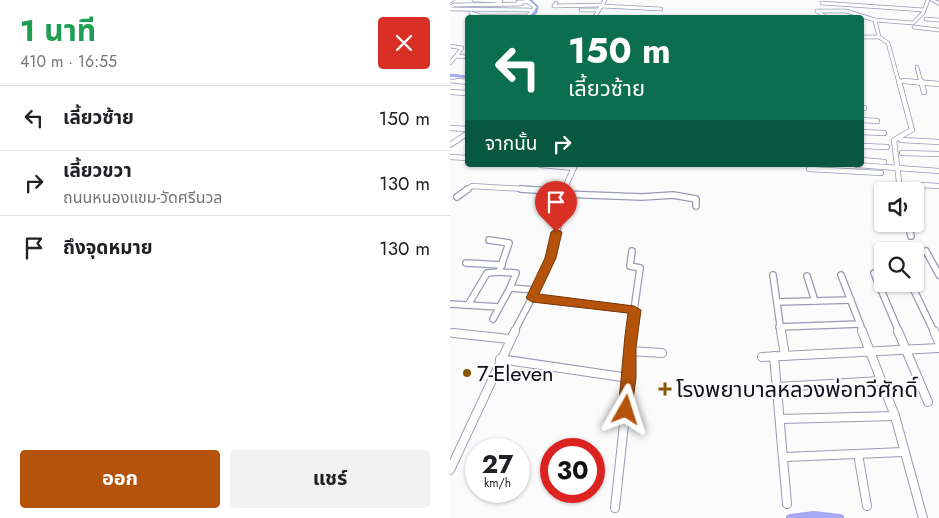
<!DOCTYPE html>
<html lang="th">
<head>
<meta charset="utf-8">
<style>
	:root { --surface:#fff; --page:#f2f2f2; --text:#202124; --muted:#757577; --line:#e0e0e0; --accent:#b45309 }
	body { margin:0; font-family:Jost,"Noto Sans Thai",sans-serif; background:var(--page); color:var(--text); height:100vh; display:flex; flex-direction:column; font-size:19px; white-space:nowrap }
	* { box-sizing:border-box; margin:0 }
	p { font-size:16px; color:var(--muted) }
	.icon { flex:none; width:28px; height:28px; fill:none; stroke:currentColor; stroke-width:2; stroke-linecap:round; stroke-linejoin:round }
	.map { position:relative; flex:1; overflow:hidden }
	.sheet { display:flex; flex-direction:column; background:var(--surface); width:450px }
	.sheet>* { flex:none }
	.banner { position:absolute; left:15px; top:15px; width:399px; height:152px; border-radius:5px; box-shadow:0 1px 4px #0004; background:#0b6e4f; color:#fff; overflow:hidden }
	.fabs { position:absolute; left:424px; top:182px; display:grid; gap:10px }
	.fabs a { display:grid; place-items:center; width:50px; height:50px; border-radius:5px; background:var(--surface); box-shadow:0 1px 4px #0004; font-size:25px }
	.speed { position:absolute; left:15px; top:438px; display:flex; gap:10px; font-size:25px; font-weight:700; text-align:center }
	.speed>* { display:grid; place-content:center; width:65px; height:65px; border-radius:50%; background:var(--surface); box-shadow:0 1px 4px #0004; line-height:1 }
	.speed small { font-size:12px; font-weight:400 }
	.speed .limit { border:8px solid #d22; background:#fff; color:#111 }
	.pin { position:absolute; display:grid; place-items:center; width:42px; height:42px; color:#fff; margin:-51px -21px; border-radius:50% 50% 50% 0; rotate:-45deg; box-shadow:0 0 5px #0007 }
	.pin .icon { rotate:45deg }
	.me { position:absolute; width:55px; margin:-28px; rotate:6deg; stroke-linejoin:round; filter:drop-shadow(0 0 4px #0008) }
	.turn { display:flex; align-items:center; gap:18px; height:105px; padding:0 20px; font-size:22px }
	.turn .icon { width:65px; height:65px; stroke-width:2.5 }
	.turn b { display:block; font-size:35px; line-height:42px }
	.then { display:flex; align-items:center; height:48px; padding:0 20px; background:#0003; gap:10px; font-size:19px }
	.round { display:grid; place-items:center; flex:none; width:52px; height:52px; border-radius:5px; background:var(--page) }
	.head { display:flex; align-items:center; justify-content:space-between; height:85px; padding:0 20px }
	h1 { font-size:30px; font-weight:700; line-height:38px; color:#1e9e55 }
	.action { display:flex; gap:10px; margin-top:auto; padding:10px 20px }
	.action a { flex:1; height:58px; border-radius:5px; background:var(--accent); color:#fff; font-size:20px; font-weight:700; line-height:58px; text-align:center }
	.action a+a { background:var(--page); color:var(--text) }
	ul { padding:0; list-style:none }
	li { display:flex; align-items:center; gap:15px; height:65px; padding:0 20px; border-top:1px solid var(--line) }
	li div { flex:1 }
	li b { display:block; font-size:19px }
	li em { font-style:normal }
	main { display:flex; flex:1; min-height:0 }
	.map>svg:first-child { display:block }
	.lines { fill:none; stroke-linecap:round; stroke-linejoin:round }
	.canal-far1 { stroke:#a6a9f6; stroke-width:3 }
	.canal { stroke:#a6a9f6; stroke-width:8 }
	.minor-far3-casing { stroke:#989ab5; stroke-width:4.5 }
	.minor-far2-casing { stroke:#989ab5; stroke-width:6 }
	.minor-far1-casing { stroke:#989ab5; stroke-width:8 }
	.minor-casing { stroke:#989ab5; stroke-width:10 }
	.secondary-casing { stroke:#989ab5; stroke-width:2 }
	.minor-far3 { stroke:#fff; stroke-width:3 }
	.minor-far2 { stroke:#fff; stroke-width:4.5 }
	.minor-far1 { stroke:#fff; stroke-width:5.5 }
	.minor { stroke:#fff; stroke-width:8 }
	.secondary { fill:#fff; fill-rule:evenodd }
	.route { fill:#b45309; stroke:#753606 }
	.poi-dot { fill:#895700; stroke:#fbfbfb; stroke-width:2 }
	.labels { text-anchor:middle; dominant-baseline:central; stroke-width:4; stroke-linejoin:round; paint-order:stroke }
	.near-poi-label { font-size:22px; fill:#0d0e17; stroke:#fbfbfb; text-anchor:start }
</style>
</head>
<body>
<main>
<section class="sheet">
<div class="head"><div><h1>1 นาที</h1><p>410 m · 16:55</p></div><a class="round" style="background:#d93025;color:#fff"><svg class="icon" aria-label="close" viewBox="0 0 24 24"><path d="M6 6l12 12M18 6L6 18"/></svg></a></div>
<ul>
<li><svg class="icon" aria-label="left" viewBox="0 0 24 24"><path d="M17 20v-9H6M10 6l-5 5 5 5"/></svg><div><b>เลี้ยวซ้าย</b></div><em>150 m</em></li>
<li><svg class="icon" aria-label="right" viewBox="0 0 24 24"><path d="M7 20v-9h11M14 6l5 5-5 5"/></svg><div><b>เลี้ยวขวา</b><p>ถนนหนองแขม-วัดศรีนวล</p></div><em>130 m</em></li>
<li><svg class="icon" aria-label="arrive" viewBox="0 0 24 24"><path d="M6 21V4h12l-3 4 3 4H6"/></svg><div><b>ถึงจุดหมาย</b></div><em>130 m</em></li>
</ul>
<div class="action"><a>ออก</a><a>แชร์</a></div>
</section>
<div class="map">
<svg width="489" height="518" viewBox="0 0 489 518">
	<rect width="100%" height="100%" fill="#fbfbfb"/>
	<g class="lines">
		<g class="canal-far1">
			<path d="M80,0L87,7L86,12L80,18"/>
			<path d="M0,75L18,77"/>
		</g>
		<path class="canal" d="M340,518L364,515L390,518"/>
		<defs>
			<g id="minor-far3">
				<path d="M24,0L51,1L46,5"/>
				<path d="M76,0L85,7L79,15"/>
				<path d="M0,1L2,0"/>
				<path d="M68,2H79"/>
				<path d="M106,3L104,6L153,5"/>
				<path d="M372,3L474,10"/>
				<path d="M152,6L211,9"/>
				<path d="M0,7L4,5L71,4"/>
				<path d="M0,9L80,10"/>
				<path d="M131,10H149"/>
				<path d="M367,11H396L425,20L463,23L473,13L478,0"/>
				<path d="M367,11L377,18"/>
				<path d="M21,13L30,16H77"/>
				<path d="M144,18L155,0"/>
				<path d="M476,19L489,20"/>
				<path d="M425,20L429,37L438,43L449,83"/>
				<path d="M464,27L489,30"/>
				<path d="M411,37H429"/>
				<path d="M0,46L12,48L6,56L18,57"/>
				<path d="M0,63L6,56"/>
				<path d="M467,67L471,83"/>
				<path d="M0,81L18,82"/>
				<path d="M449,81L471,83"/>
			</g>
			<g id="minor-far2">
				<path d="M7,81L18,82"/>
				<path d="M449,81L462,130L444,140L450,190"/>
				<path d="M454,81L489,84"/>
				<path d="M471,81L474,92"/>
				<path d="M0,92L18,93"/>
				<path d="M411,108H414"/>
				<path d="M411,120L427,121"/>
				<path d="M0,128L18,129"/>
				<path d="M411,132L434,133"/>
				<path d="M451,140L489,142"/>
				<path d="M0,145L18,133"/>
				<path d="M411,146L437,147"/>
				<path d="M452,153L489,154"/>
				<path d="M0,157L18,158"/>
				<path d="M411,160L434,162"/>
				<path d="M91,165L124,168"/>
				<path d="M407,165L489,171"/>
				<path d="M359,169L431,173"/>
				<path d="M471,185L489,186"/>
				<path d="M16,190L22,186L90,190"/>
				<path d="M114,190L125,165"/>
			</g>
			<g id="minor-far1">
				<path d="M71,189L114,192"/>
				<path d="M113,194L192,197L223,195L246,199V206"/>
				<path d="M7,197L18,189"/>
				<path d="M458,224L461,236"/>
				<path d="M39,240L59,243L49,272L66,273L60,288"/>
				<path d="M476,251L489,275"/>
				<path d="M16,263L52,265"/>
				<path d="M424,273L449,332"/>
				<path d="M323,275L331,332"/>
				<path d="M391,275L413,332"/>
				<path d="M357,276L365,301"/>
				<path d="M461,284L484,332"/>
				<path d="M82,298L184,310"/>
				<path d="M327,302L401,300"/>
				<path d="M0,304L49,307"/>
				<path d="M18,305L37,273L49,272"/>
				<path d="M43,319L60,288L86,290"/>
				<path d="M329,327L410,324"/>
				<path d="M64,332L96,271L104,246L115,189"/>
				<path d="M181,332L190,268L180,266L182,251"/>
			</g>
			<g id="minor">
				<path d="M331,331L335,356"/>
				<path d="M412,331L445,416L473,518"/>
				<path d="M448,331L478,402"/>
				<path d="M484,331L489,342"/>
				<path d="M3,333L60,339"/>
				<path d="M179,351L212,353"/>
				<path d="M324,356L337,504"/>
				<path d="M312,357L489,348"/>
				<path d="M50,359L179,378"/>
				<path d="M327,387L431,381"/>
				<path d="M331,419L445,416"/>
				<path d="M408,454L417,506"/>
				<path d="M335,457L453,452"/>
				<path d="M0,470L65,331"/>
				<path d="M165,508L179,378L181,331"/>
			</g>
			<path id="secondary" d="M480,0H485L489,2V5Z"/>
		</defs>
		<use href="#minor-far3" class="minor-far3-casing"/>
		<use href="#minor-far2" class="minor-far2-casing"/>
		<use href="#minor-far1" class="minor-far1-casing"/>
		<use href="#minor" class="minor-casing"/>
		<use href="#secondary" class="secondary-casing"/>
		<use href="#minor-far3" class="minor-far3"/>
		<use href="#minor-far2" class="minor-far2"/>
		<use href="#minor-far1" class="minor-far1"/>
		<use href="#minor" class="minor"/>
		<use href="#secondary" class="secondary"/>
	</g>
	<path class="route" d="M106,229L112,232L106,258L89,294L184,306L191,310L186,347V378L181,414H171L168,410C172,377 173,345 178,313L82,302L76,298L95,258L101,232Z"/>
	<g class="poi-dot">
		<circle cx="17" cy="373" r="5"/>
		<path d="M212.5 381.5h5v5h5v5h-5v5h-5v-5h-5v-5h5z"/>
	</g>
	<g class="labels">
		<g class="near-poi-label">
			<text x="27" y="373">7-Eleven</text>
			<text x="226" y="389">โรงพยาบาลหลวงพ่อทวีศักดิ์</text>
		</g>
	</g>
</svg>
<div class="fabs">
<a><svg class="icon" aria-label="sound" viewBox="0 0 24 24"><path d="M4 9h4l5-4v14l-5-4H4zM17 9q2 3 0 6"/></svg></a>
<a><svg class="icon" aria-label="search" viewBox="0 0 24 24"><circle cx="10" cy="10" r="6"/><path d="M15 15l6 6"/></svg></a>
</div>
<div class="speed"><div>27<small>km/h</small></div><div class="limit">30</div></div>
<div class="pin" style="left:106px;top:232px;background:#d93025"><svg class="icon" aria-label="arrive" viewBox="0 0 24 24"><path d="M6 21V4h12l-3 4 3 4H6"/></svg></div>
<svg class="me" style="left:176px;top:410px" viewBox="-20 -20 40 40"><path d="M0-17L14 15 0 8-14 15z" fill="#b45309" stroke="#fff" stroke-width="4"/></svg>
<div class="banner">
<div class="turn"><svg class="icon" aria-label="left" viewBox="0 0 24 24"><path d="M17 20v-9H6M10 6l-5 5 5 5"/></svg><div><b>150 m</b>เลี้ยวซ้าย</div></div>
<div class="then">จากนั้น<svg class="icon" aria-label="right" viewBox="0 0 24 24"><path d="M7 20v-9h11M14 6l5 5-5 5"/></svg></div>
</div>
</div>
</main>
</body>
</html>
